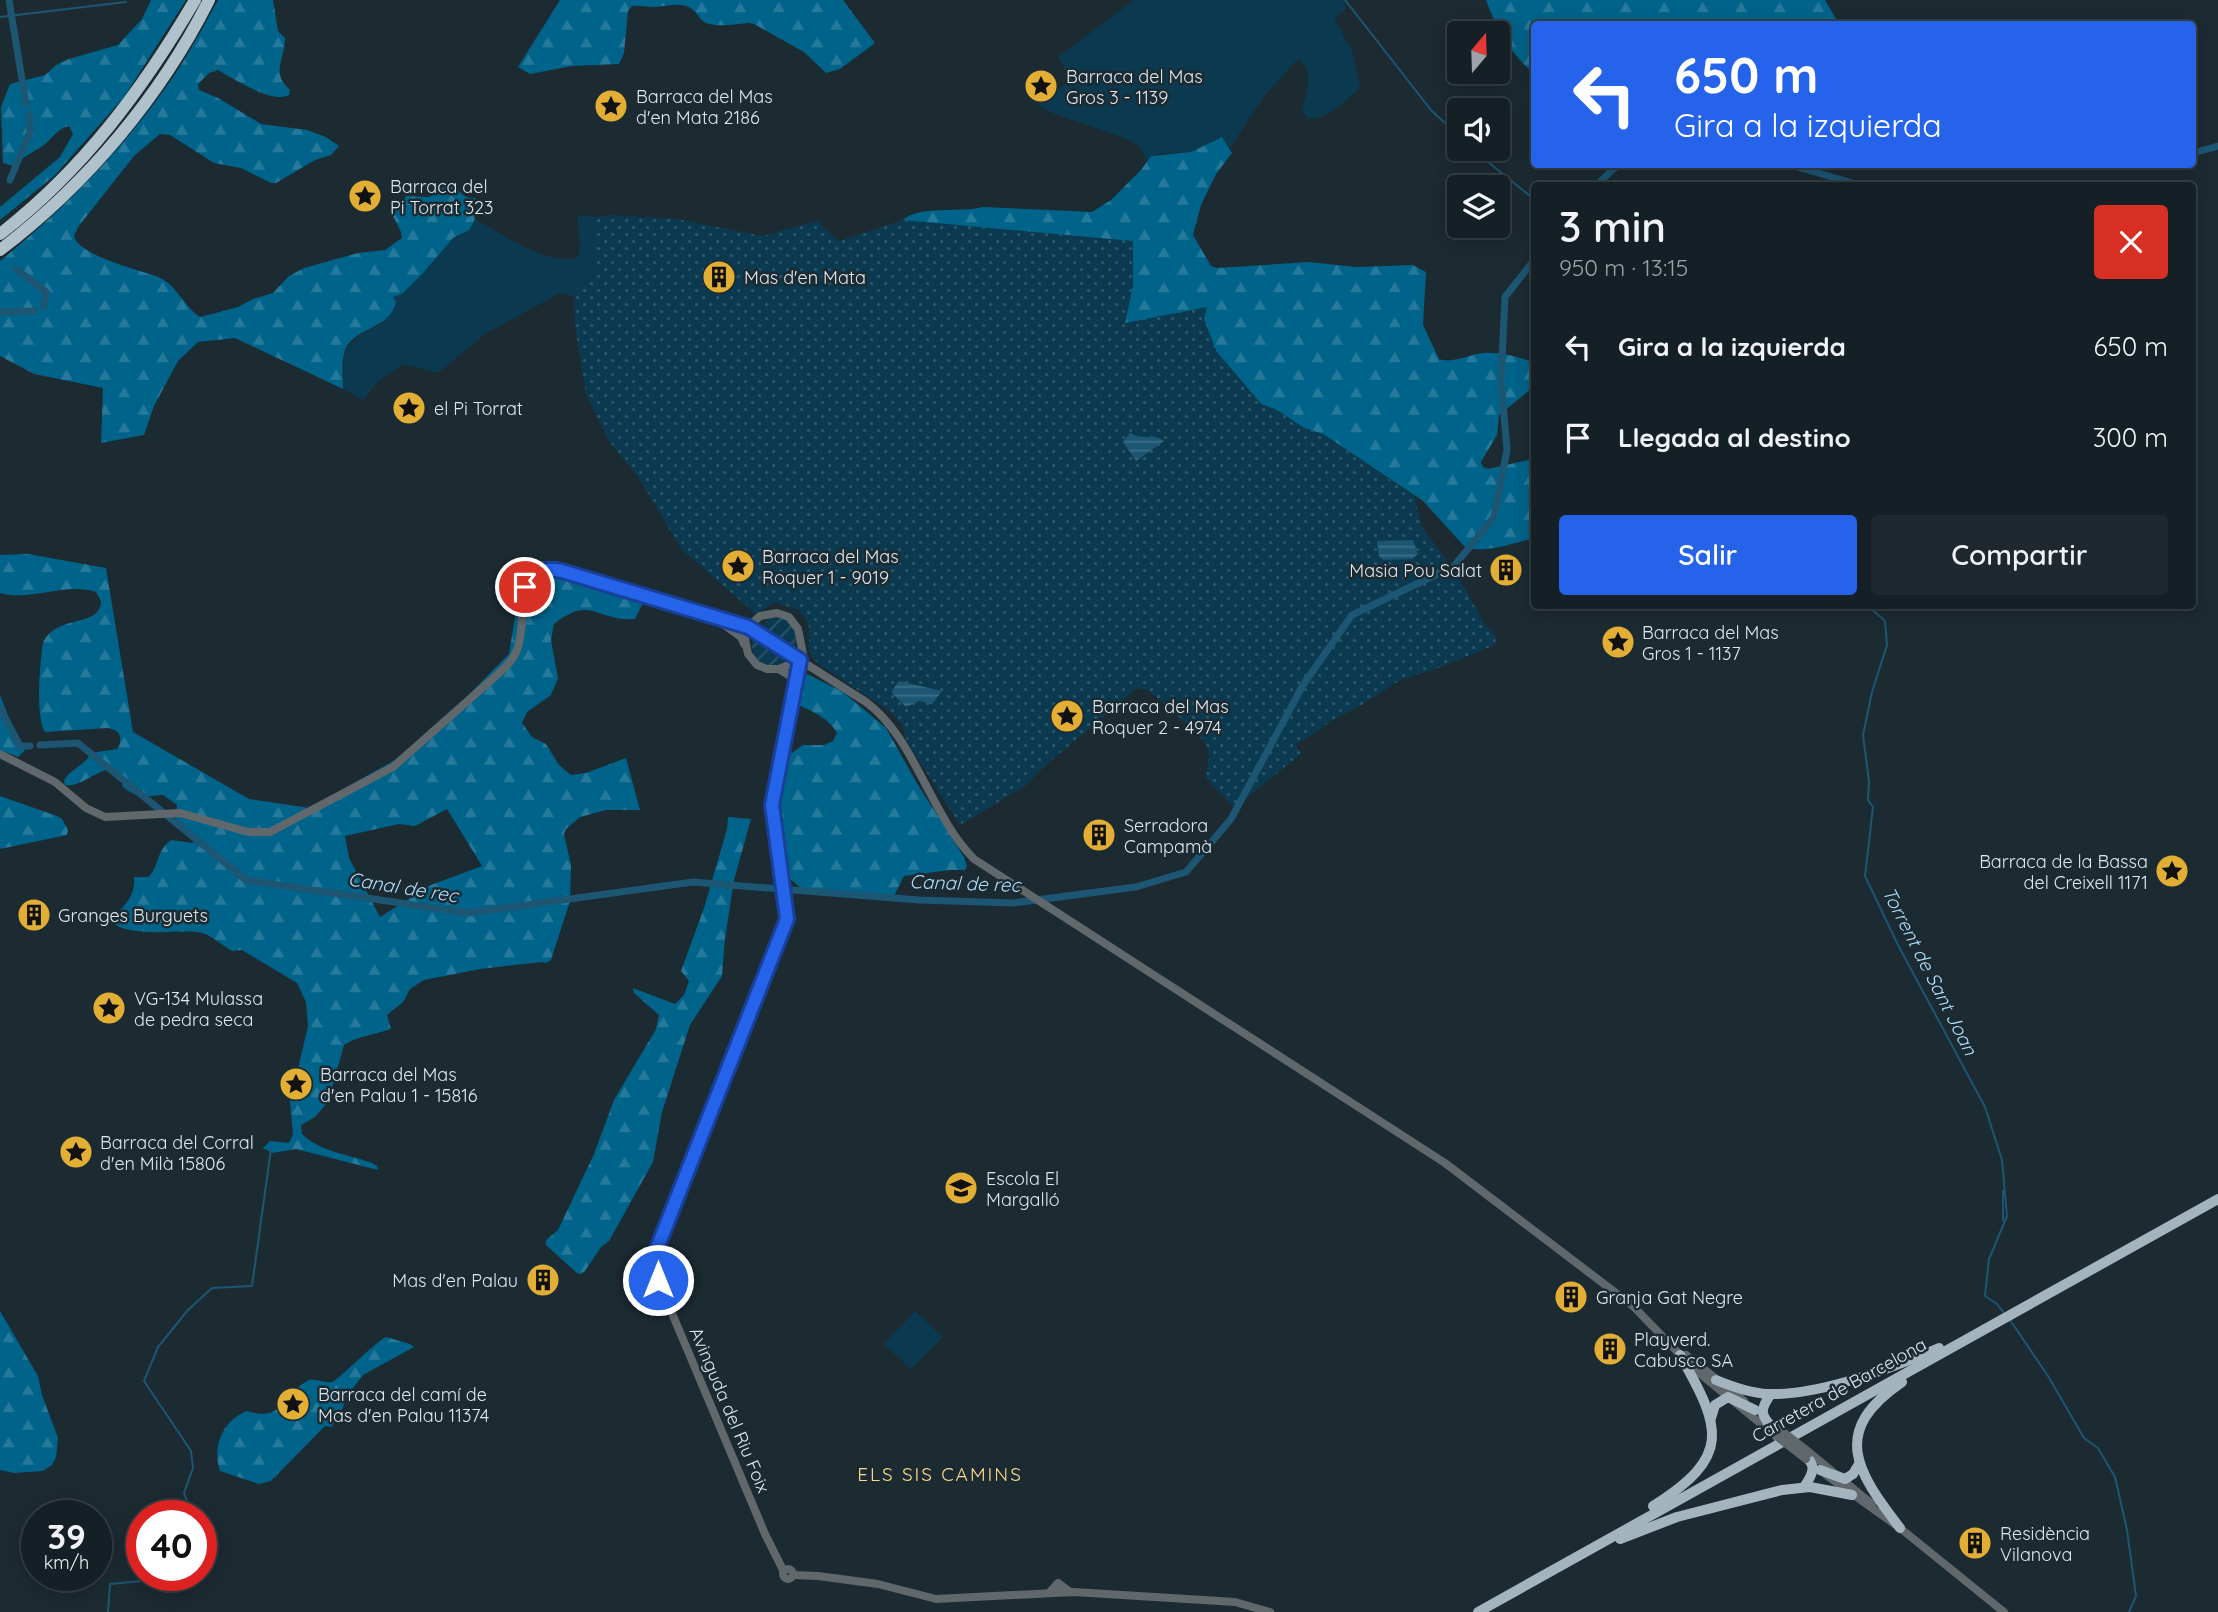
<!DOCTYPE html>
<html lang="es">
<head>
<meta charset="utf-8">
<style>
	:root { --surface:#152026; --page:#1e282e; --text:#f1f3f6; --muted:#9da3a7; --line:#343e43; --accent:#2563eb }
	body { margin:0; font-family:Quicksand,sans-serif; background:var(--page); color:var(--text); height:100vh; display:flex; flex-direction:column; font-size:26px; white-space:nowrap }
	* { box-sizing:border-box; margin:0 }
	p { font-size:23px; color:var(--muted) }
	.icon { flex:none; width:38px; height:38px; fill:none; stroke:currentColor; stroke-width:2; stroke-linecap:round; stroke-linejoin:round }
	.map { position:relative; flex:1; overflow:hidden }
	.side { position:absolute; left:1531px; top:182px; width:665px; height:427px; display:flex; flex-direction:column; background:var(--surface); border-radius:7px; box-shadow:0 4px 18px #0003,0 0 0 2px var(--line) }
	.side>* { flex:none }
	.hud { position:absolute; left:1531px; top:21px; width:665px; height:147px; border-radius:7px; box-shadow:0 4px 18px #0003,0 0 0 2px var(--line); background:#2563eb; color:#fff; overflow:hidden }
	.needle { width:46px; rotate:19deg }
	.fabs { position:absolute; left:1447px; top:21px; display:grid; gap:14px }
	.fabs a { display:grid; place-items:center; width:63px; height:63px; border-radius:7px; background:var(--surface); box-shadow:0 4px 18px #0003,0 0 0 2px var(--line); font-size:35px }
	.speed { position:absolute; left:21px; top:1500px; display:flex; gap:14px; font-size:35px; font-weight:700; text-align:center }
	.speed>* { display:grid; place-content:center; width:91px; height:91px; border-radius:50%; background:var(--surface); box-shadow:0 4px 18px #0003,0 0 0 2px var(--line); line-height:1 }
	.speed small { font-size:18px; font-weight:400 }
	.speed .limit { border:10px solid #d22; background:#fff; color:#111 }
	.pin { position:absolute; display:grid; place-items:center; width:60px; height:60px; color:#fff; margin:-30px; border:4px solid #fff; border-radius:50%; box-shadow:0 2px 7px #0007 }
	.me { position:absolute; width:77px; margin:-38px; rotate:0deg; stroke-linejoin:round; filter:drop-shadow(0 0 5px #0008) }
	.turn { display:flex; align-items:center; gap:24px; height:147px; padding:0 28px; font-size:32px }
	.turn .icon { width:91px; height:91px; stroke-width:2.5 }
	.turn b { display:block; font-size:49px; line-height:60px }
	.round { display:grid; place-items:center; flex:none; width:74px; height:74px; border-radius:7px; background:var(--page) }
	.overview { display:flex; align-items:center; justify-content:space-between; height:119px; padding:0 28px }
	h1 { font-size:42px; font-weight:600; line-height:52px }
	.primary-button { display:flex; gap:14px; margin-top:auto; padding:14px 28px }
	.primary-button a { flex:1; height:80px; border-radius:7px; background:var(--accent); color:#fff; font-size:28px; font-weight:600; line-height:80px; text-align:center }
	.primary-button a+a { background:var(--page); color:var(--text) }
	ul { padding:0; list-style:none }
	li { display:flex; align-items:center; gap:21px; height:91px; padding:0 28px }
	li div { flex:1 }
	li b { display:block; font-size:26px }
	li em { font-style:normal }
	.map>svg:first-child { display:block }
	.grass { fill:#0b3a50 }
	.forest { fill:url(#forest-firs); fill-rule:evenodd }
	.park { fill:url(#park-dots) }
	.garden { fill:url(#garden-furrows) }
	.water { fill:url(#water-rules) }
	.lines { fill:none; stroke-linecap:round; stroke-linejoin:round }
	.stream { stroke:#1d5673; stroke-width:2 }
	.canal { stroke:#1d5673; stroke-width:7 }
	.tertiary { stroke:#61686c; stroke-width:8 }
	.trunk { stroke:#a4b4be; stroke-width:10 }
	.motorway { stroke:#afc1cb; stroke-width:12 }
	.tertiary-bridge { stroke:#61686c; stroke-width:8 }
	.route-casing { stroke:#184099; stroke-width:18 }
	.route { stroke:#2563eb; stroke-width:12 }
	.labels { text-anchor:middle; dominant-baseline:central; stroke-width:5; stroke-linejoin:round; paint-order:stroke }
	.poi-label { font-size:18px; fill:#dde6ec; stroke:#1c2a32; text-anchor:start }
	.street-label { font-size:18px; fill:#dde6ec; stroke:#1c2a32 }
	.water-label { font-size:19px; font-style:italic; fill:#b0dffb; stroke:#1c2a32 }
	.neighbourhood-label { font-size:19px; letter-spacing:2px; fill:#fdd88f; stroke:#1c2a32 }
</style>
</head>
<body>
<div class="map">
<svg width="2218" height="1612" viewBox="0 0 2218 1612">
	<defs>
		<pattern id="forest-firs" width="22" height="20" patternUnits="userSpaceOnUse" patternTransform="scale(1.75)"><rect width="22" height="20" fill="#00638a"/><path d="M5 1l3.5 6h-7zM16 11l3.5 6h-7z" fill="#25799b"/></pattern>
		<pattern id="park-dots" width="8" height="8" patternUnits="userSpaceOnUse" patternTransform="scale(1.75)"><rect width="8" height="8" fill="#0b3a50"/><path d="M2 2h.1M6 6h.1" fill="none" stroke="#2e5669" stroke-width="1.8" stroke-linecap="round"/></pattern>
		<pattern id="garden-furrows" width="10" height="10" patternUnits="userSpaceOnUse" patternTransform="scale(1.75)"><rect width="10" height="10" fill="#0b3a50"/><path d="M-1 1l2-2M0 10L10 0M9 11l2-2" fill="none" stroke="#2e5669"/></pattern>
		<pattern id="water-rules" width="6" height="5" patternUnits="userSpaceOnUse" patternTransform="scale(1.75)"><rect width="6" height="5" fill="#1d5673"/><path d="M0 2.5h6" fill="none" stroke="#3d6e87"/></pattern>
	</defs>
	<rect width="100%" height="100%" fill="#1c2a32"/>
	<g class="grass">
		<path d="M1134,0H1346L1345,10L1334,18L1352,51L1360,87C1347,100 1328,120 1308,119L1302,111C1306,92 1316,72 1298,59L1264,96L1230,148L1222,137L1191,152L1156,154L1146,160L1140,147L1132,141L1050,112L1030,100V94L1036,93L1046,96L1071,80L1058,57Z"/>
		<path d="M577,215L595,217C596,234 602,260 593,275C588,284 578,286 575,297L560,293L485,334L438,373L404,364L379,381L363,400L343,389L344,356L348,346L361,334L381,324L395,307L393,297L423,273L449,242L464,233L475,219C502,234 545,265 577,258L580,250Z"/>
		<path d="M915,1311L943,1337L911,1369L884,1344Z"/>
	</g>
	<g class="forest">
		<path d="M151,0H186L124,97L54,176L0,220V207L60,157L73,134L69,126C57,128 51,141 41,147C31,153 22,158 13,166L3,163L1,107L10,84L45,75L56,65L69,59L118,45L142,19Z"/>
		<path d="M218,0H273L278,31L285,38C285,61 270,72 290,90L289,95C272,104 234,79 218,70L209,73L198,84L199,90L218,98L261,124L307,130L326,137L339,146L331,155L315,160L276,183H271L241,168L214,163L170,135L160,134L134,156L78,227L74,236C78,255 138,270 156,276C177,284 183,306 200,317L238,307L253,299L273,293L289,276L304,268L358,253L385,250L402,238L401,232L393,216L406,196L429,197L447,185H453C461,192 463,199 476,198L473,208L475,219L469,230L453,238L423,273L403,293L393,297L396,302C389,331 355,326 345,350C341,361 343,378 343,389L235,338L198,342L178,361L154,406L144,435L101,443L103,388L34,374L0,356V261C68,206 133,139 181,65C194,44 206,22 218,0Z"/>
		<path d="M560,0H843L875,43L840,69L826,73L804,52L754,24L748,23C736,24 721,27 709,24C700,22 699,14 692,9C681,1 666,7 654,7C646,7 640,5 632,6L628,11L624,53L619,64L572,66L530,74L518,67Z"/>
		<path d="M1486,0H1825L1839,24H1535V74C1512,57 1495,26 1486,0Z"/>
		<path d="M1222,137L1232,153L1216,174L1201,205L1193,235L1211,266L1217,268L1309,262L1356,267L1413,265L1426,272L1423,325L1439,359C1454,364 1469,354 1484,353C1502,352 1518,357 1535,363V386L1499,415L1497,435L1481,462L1483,467L1488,469L1528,460L1534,461L1535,538C1514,543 1485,554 1465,547L1423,501L1323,434L1304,428L1277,410L1261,404L1216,351L1204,319L1125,323L1133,284L903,220C919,205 959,213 983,207L1092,212L1111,200L1141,170L1151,156L1191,152Z"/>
		<path d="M28,554L106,568L133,732L249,799L310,808L416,748L509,654L521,581L534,566L561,564L649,591L635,619C596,622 592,594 554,624L551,640L558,678L551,695L527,712L522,723L532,737L546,744L559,765L571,775L586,773L626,758L640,810H606L580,817L566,829L564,834L571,865L570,901L551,960L546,963L542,962L480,969L424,980L410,989L403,1002L387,1015L391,1029C377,1034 355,1037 344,1045L328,1102L315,1117L301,1125L302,1134C320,1152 348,1154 372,1163L377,1166L378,1170L296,1149L272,1153L263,1148L270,1141L289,1143L293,1134L289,1091L297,1073L308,1026L306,1002L297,983L242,950L232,951C219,944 212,934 197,932C174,930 133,937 114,924L113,919C125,903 135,899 134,877H149C159,865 157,850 171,840L192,843L196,841V837L176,823L177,805L163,795C147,796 137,799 123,787C118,746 87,789 65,785L64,781C69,769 84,767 91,753L117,749C124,739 120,729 107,728L45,732C35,716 40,662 43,643C55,614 101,628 101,601L96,592C65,582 31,602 0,593V555ZM447,809L482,866L431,885L380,917L349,858L345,836L399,824L415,826Z"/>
		<path d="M807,674L843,692L886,728L918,785L964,857L967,866L965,870H950L904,876L893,898L808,894L790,879L776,809L786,757L803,745H824L833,741L837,733C827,716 812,712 795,703L799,677Z"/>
		<path d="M0,695L14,732L25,750L18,757L0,750Z"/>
		<path d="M0,796L57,816L62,819L68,830L67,835L0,849Z"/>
		<path d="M728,817L751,819L734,880L725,939L722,976L690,1025L662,1112L653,1162L609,1241L601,1247L585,1271L581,1274L577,1273L546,1245V1240L558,1230L594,1154L614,1100L656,1029L659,1015L634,993L633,988L675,1004L684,995L689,981L681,971L704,908L727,829Z"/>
		<path d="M0,1311L38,1376L42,1395L58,1438L56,1457L52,1465L43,1471L14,1473L0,1470Z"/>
		<path d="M386,1337L410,1344L414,1347L363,1375L347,1396L340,1415L331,1427L325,1426L271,1481L259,1484L220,1471C212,1447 222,1421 247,1411C285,1423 283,1393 309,1380C316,1379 325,1383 332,1382C337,1381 374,1343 386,1337Z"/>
	</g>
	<path class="park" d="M611,215L676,219L763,236L817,221L839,241L903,220L1133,241V284L1125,323L1207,307L1204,319L1216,351L1261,404L1277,410L1304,428L1323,434L1414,496L1422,527L1458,576L1485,625L1496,636L1495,645L1436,669L1400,680L1360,706L1329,722L1315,733L1296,744L1301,754L1234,808L1206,778L1209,757L1207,746L1197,733L1148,690L1137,688L1046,765L1025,786L960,825L907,742L902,725L891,712L817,663L809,652V627L806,619L798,610L775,602L756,614L682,550L638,477L609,441L586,394L575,328L574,301L578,289L591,279L596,269L595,217Z"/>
	<g class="garden">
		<path d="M770,617C791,617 798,630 795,650L761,627Z"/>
		<path d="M753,636L787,658C769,677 747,660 753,636Z"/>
	</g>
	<g class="water">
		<path d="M1130,433C1142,441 1155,433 1164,441L1136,461L1123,442Z"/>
		<path d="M1413,540L1418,554L1412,559L1383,560L1379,556L1377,541Z"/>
		<path d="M899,681L942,691L932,704L919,701L906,707L891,692Z"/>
	</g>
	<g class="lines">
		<g class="stream">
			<path d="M1345,0L1431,110L1460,137"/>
			<path d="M0,17L126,2"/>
			<path d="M1472,149L1535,200"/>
			<path d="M1868,606L1885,621L1887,645L1872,692L1863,735L1869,782L1868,800L1873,807L1865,876L1898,945L1985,1107L2002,1160L2007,1216L1990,1257"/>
			<path d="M2003,1191V1220"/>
			<path d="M1989,1258L1985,1296L1997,1304L2004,1313"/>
			<path d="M2010,1320L2048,1376L2084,1438L2098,1448L2115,1477L2127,1530L2136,1596L2129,1612"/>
			<path d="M165,1516L166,1512L185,1511L187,1501L184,1493L193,1468L191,1451L144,1381L158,1347L188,1310L212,1288L252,1286L271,1149"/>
			<path d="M108,1612L110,1584L153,1580L154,1575"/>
		</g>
		<g class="canal">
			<path d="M9,0L26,104"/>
			<path d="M2193,153L2218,146"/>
			<path d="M1787,164L1863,186"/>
			<path d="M10,180L30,132L29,114"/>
			<path d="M1596,186L1613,169L1621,164"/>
			<path d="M16,269L46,292L44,306"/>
			<path d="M0,312L34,311"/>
			<path d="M0,708L20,746H30"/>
			<path d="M40,745L78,743L246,880L468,913L693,882L919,900L1013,903L1136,887L1186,872L1231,819L1303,685L1352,615L1454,566L1494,517L1507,450L1501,380L1505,297L1535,259"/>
		</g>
		<g class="tertiary">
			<path d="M723,624L741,637L744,644"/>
			<path d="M779,669L800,660"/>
			<path d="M0,754L55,782L86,808L105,817L180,813L248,832H270L393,767L497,675C505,667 514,660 517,650C530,617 508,562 562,571L748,627L866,702C915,738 930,815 974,859L1445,1163L1633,1306L1693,1368L1772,1433"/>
			<path d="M1686,1355L1744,1401"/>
			<path d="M1810,1453L1872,1504"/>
			<path d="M1826,1475L1900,1528L2004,1612"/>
			<circle cx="788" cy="1574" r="5"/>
			<path d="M783,1570L765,1534L658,1280L654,1263L656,1251L787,919L772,805L795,679L803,654L798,629L789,617L777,613L760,616L748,627L745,639L748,654L757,665L767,669H779L795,679"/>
			<path d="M793,1575L818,1576L878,1584L936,1599L1074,1592L1235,1602L1270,1612"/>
			<path d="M1050,1592L1058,1583L1070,1592"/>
		</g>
		<g class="trunk">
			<path d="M1716,1380C1733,1387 1750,1393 1768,1394C1820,1396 1892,1368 1939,1348"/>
			<path d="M1771,1394C1753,1418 1769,1418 1778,1437"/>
			<path d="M1711,1418L1715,1405L1728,1397L1755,1410"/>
			<path d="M1799,1449C1814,1464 1818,1467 1804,1487"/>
			<path d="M1820,1470L1845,1479L1853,1474L1859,1464"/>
			<path d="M1653,1506C1732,1456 1722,1429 1680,1355"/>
			<path d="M1900,1528C1856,1471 1830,1431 1902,1382"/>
			<path d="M1620,1539L1677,1517L1782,1490L1810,1487L1852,1495"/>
			<path d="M1478,1612L2218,1199"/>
		</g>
		<g class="motorway">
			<path d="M0,234C83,170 143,89 195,0"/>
			<path d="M0,250C87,184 160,97 209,0"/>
		</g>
		<g class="tertiary-bridge">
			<path d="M1778,1428L1810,1453"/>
			<path d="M1775,1435L1806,1459"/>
		</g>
	</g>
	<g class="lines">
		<defs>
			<path id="route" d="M525,587C533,569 545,568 562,571L748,627L800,660L772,805L787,919L656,1251L654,1263L658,1280"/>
		</defs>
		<use href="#route" class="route-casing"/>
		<use href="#route" class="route"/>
	</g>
	<defs>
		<symbol id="sight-disc" viewBox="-11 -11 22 22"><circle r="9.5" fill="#e2ae34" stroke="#1c2a32"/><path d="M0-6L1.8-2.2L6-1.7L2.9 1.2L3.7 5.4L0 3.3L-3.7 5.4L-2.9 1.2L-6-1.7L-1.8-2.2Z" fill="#111"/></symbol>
		<symbol id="building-disc" viewBox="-11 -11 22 22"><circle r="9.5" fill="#e2ae34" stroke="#1c2a32"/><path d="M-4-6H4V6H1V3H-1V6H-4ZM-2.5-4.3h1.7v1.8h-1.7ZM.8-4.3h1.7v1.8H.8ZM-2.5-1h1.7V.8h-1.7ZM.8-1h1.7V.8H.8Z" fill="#111"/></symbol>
		<symbol id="school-disc" viewBox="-11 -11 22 22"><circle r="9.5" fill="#e2ae34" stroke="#1c2a32"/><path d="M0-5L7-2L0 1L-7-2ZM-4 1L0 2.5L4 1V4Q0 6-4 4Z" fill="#111"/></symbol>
	</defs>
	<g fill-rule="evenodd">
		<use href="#sight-disc" x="1022" y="67" width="38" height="38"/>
		<use href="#sight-disc" x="592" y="87" width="38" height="38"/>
		<use href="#sight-disc" x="346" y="177" width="38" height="38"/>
		<use href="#building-disc" x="700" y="258" width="38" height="38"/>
		<use href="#sight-disc" x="390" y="389" width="38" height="38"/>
		<use href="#sight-disc" x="719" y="547" width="38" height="38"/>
		<use href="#building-disc" x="1487" y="551" width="38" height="38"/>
		<use href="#sight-disc" x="1599" y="623" width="38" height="38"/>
		<use href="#sight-disc" x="1048" y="697" width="38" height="38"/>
		<use href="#building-disc" x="1080" y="816" width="38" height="38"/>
		<use href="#sight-disc" x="2153" y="852" width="38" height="38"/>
		<use href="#building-disc" x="15" y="896" width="38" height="38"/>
		<use href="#sight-disc" x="90" y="989" width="38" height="38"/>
		<use href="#sight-disc" x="277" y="1065" width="38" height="38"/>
		<use href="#sight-disc" x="57" y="1133" width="38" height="38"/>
		<use href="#school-disc" x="942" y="1169" width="38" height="38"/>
		<use href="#building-disc" x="524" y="1261" width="38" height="38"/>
		<use href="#building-disc" x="1552" y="1278" width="38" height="38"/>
		<use href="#building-disc" x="1591" y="1330" width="38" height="38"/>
		<use href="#sight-disc" x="274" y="1385" width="38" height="38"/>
		<use href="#building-disc" x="1956" y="1524" width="38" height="38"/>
	</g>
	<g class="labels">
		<g class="poi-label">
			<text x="1066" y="76">Barraca del Mas<tspan x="1066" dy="21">Gros 3 - 1139</tspan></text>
			<text x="636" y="96">Barraca del Mas<tspan x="636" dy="21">d'en Mata 2186</tspan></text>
			<text x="390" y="186">Barraca del<tspan x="390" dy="21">Pi Torrat 323</tspan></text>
			<text x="744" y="277">Mas d'en Mata</text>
			<text x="434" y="408">el Pi Torrat</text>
			<text x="762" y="556">Barraca del Mas<tspan x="762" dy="21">Roquer 1 - 9019</tspan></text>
			<text x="1482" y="570" text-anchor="end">Masia Pou Salat</text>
			<text x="1642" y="632">Barraca del Mas<tspan x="1642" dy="21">Gros 1 - 1137</tspan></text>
			<text x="1092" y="706">Barraca del Mas<tspan x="1092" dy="21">Roquer 2 - 4974</tspan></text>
			<text x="1124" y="825">Serradora<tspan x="1124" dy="21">Campamà</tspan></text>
			<text x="2148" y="861" text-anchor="end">Barraca de la Bassa<tspan x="2148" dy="21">del Creixell 1171</tspan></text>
			<text x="58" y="915">Granges Burguets</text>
			<text x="134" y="998">VG-134 Mulassa<tspan x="134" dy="21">de pedra seca</tspan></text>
			<text x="320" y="1074">Barraca del Mas<tspan x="320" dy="21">d'en Palau 1 - 15816</tspan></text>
			<text x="100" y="1142">Barraca del Corral<tspan x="100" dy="21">d'en Milà 15806</tspan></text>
			<text x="986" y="1178">Escola El<tspan x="986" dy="21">Margalló</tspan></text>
			<text x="518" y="1280" text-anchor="end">Mas d'en Palau</text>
			<text x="1596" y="1297">Granja Gat Negre</text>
			<text x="1634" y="1339">Playverd.<tspan x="1634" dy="21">Cabusco SA</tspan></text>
			<text x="318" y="1394">Barraca del camí de<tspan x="318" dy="21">Mas d'en Palau 11374</tspan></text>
			<text x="2000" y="1533">Residència<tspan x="2000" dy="21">Vilanova</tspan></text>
		</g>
		<g class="street-label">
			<text transform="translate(1839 1390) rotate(-29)">Carretera de Barcelona</text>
			<text transform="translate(730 1410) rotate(67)">Avinguda del Riu Foix</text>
		</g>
		<g class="water-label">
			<text transform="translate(965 883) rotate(2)">Canal de rec</text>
			<text transform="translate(403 887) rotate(9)">Canal de rec</text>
			<text transform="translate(1930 971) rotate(63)">Torrent de Sant Joan</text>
		</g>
		<g class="neighbourhood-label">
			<text x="940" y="1474">ELS SIS CAMINS</text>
		</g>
	</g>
</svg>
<div class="fabs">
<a><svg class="needle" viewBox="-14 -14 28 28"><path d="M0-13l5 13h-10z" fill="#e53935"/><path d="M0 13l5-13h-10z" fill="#9da3a7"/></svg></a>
<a><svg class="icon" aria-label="sound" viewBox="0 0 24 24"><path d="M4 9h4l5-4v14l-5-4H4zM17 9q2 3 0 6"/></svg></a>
<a><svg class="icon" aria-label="layers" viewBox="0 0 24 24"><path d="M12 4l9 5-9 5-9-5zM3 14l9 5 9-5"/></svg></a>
</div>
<div class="speed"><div>39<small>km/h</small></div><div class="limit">40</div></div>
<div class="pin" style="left:525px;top:587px;background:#d93025"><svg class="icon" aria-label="arrive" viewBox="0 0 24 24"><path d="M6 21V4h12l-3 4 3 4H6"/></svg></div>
<svg class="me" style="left:658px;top:1280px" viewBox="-20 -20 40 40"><circle r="17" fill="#2563eb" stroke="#fff" stroke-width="3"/><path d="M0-11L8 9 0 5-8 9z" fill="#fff"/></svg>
<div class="hud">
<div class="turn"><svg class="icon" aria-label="left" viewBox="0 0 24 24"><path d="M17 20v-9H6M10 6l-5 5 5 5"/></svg><div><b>650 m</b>Gira a la izquierda</div></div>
</div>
<section class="side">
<div class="overview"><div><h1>3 min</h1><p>950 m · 13:15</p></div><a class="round" style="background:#d93025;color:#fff"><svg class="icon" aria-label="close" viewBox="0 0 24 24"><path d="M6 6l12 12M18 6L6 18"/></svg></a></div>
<ul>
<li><svg class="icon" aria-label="left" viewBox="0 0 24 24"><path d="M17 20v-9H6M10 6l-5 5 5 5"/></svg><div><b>Gira a la izquierda</b></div><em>650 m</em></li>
<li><svg class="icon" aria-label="arrive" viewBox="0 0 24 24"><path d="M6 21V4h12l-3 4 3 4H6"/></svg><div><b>Llegada al destino</b></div><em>300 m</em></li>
</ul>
<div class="primary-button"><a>Salir</a><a>Compartir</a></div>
</section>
</div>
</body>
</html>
